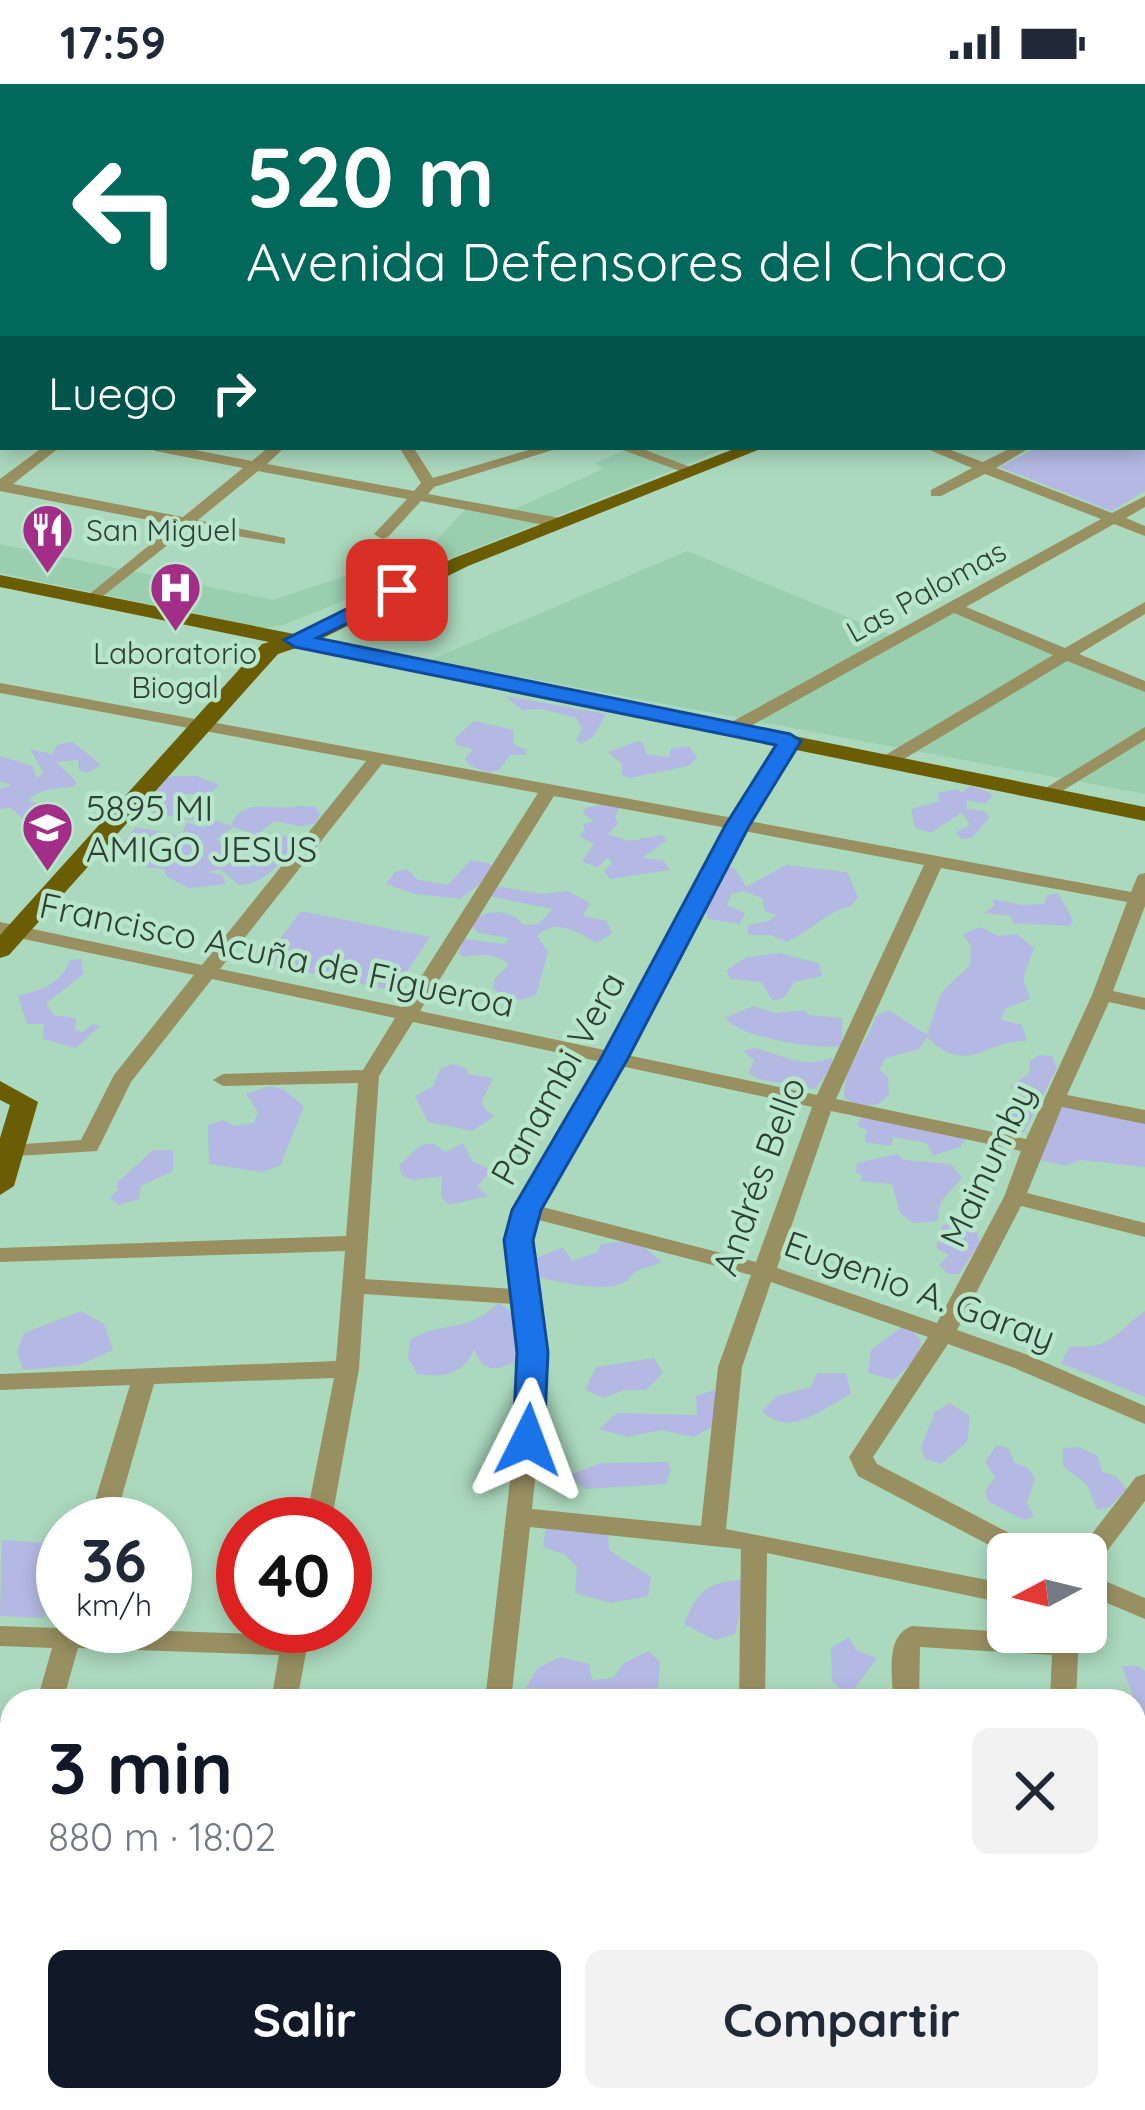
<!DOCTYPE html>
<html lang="es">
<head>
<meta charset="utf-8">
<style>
	:root { --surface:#fff; --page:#f2f2f3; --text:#1f2937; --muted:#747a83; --accent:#111827 }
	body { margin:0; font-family:Quicksand,sans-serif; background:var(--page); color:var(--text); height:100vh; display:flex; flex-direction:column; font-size:45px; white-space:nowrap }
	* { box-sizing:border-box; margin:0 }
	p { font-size:39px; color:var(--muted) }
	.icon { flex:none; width:66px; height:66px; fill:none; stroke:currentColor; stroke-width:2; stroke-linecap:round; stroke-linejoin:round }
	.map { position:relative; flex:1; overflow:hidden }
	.drawer { position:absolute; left:0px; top:1605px; width:1146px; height:423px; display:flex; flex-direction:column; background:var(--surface); border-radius:36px 36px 0 0; box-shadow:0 6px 18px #0003 }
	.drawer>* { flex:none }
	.top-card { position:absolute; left:0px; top:0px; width:1146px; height:366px; box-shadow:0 6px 18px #0003; background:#00695c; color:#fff; overflow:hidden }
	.needle { width:78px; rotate:263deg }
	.fabs { position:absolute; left:987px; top:1449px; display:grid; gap:24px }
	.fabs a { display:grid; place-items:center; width:120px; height:120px; border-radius:18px; background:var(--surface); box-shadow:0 6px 18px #0003; font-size:60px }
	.speed { position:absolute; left:36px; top:1413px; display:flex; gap:24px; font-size:60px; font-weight:700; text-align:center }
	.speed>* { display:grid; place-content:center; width:156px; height:156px; border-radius:50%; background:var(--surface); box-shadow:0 6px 18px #0003; line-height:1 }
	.speed small { font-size:30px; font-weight:400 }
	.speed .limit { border:18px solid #d22; background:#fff; color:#111 }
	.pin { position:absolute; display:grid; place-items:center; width:102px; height:102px; color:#fff; margin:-51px; border-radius:24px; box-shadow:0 6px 18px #0006 }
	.me { position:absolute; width:132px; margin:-66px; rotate:3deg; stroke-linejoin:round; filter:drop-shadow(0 0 9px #0008) }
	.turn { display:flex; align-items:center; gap:42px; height:252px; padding:0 48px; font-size:54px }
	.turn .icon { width:156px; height:156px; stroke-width:2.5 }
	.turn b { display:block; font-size:84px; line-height:102px }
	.then { display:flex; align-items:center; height:114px; padding:0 48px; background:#0003; gap:24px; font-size:45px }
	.round { display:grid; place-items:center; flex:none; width:126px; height:126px; border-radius:18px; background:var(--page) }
	.summary { display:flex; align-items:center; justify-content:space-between; height:204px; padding:0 48px }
	h1 { font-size:72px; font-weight:800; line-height:90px; color:var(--accent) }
	.primary-button { display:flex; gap:24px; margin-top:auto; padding:24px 48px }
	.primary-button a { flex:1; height:138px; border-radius:18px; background:var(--accent); color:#fff; font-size:48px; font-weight:800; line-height:138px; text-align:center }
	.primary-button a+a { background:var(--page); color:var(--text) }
	.status { display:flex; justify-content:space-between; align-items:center; height:84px; padding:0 60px; background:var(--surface); direction:ltr }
	.status svg { height:33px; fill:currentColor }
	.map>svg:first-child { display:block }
	.built { fill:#99cfaf }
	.green { fill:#b3b9e2 }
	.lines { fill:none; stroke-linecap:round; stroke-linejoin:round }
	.minor { fill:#999062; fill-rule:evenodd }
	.major { fill:#6b5d04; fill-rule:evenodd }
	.route { fill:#1a73e8; stroke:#114b97; stroke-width:3 }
	.labels { text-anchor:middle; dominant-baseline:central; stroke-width:9; stroke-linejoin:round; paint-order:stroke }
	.far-poi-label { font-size:30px; fill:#2e4035; stroke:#b8e6ca; text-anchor:start }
	.far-street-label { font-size:30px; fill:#2e4035; stroke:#b8e6ca }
	.poi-label { font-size:36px; fill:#2e4035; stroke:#b8e6ca; text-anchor:start }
	.street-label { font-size:36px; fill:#2e4035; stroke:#b8e6ca }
</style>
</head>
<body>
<div class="status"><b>17:59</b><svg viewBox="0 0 49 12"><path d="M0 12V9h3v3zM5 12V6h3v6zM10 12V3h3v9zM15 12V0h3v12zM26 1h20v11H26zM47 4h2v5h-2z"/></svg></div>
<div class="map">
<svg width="1145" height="2026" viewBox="0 0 1145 2026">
	<rect width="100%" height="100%" fill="#abd9bd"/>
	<g class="built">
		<path d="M633,363H730L283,541L263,544L0,489V460L273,516L346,492L383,454L432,461L469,421L508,428L603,385L595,379Z"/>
		<path d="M687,467L903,556L955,527L1145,608V710L430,576Z"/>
	</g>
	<g class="green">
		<path d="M1039,363L1145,364V407L1112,427L999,383Z"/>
		<path d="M505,612L606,630L594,652L581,660L576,656L582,645L576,634L542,625L522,626Z"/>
		<path d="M474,637L513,646L514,661L527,666L526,671H510L499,686L489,689L469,681L465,674L473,665L456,661L455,654Z"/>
		<path d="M638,657L643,659L646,670L669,673L671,665L689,662L697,674L688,682L630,694L622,691V680L608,668Z"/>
		<path d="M73,658L101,681L88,689L79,686L78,676L56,678L77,698L73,703C57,704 37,705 28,717L42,721L38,738L28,739L11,724L0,725V705L12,701L0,697V672L32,682L37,695L43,688L30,665L52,670L58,660Z"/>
		<path d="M172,692H197L219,701L210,710H181L174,718L215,728V732L189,736L135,725L159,698Z"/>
		<path d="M970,702L993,710L986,720L967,716L966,725L985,727L989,734L972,754L961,755L956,748L970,741L962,728L931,749L915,744L911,725L940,717L937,709L958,705L962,709Z"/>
		<path d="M609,719L619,724L615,733L618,740L608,750L629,757L662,751L667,756L642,774L663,776L670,786L610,795L604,787L612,780L608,773L598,783L582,778L594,760L579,752L585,746L583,740L594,737L583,730L586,724Z"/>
		<path d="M300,722L316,723L320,731L314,740L300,742L275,737L256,751L233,743L217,756L236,770L256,766L275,750L295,755C284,778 265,800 239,801L220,785L208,788L222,791L226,800L189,804L167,793L164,785L144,783L142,778L152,765L122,759L136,743L181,752L187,738L203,744L215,736L231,742C241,711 274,728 300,722Z"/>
		<path d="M471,776L491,780L493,790L460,815L415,810L386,800L395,788L407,785L418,796L448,801Z"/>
		<path d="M786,781L847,788L858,813L851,822C828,827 809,848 787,858L770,851H748V841L769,837L776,831L765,827L762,814L743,807L731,810L727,821L745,829L740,840L708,835L702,818L717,809L713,793L726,782L736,785L746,803Z"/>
		<path d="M490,801L541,810L567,807L590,819L583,832L607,837L612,849L597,859C577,848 556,833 537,852L548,868L536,911C517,919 508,917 493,904L495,894L509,881C498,869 479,870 464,873L459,869L464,855L505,860L508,854L479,849L468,839C486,826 508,823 524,841L539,840L552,825L489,812Z"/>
		<path d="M1058,809L1073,836L1070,842L1013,839L1011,832L984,829L994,822L993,815L1022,821L1044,820L1047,811Z"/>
		<path d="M301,827L430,853L394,907L262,879Z"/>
		<path d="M981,843L998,852L1017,850L1034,864L1023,894L1030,915L1005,925L1001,936L1022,941L1027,957C985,955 968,994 927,953L919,965L886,974L879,986L888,993L889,1011L878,1020L857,1023L844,1013C844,980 866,962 876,932L889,926L927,951L941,909L970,881L971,862L963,850Z"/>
		<path d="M779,869L818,879L822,892L794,898L785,913L773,917L761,898L730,895L727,886L747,873Z"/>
		<path d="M81,875L84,890L46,919L54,931L76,934L75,946L83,948L92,940L100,942L76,964L43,955L44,940H27L18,912C43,905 61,900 70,876Z"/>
		<path d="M753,922L775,929L805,926L809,931L842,934V962C817,966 741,954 725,934Z"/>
		<path d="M755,964C783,971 806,986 832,973V983L815,1005L758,995L749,989L754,976L743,967Z"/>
		<path d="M1039,971L1052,972L1057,984L1024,1048L1014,1049L1006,1043L1008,1031L1021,1012L1010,1002L1029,990L1030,977Z"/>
		<path d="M452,980L466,984L468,990L493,994L482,1017L485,1026L495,1032L472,1047L428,1038L415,1012L433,1002L440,985Z"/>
		<path d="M269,1002L283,1005L304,1022L280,1082L261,1088L209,1080L208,1041L223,1036L234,1042L254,1039L258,1028L246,1010Z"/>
		<path d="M1044,1022L1145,1027V1083L1080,1076L1066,1082L1041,1076V1058L1054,1044L1041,1037L1038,1027Z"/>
		<path d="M862,1032L962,1053L965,1057L960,1063L933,1072L927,1059L893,1053L891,1062L865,1058L867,1046L857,1042Z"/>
		<path d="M432,1059L446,1068L463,1059L472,1077L492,1086L477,1102L488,1112L449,1121L441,1113L442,1092L414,1096L402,1092L399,1081L421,1061Z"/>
		<path d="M153,1066H173V1087L141,1102L139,1115L118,1121L110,1114L118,1105L117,1099Z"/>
		<path d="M897,1070L904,1076L951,1080L962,1094L941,1117L937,1137L913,1139L900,1129L892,1100L861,1097L862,1091L856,1088L857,1079Z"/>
		<path d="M955,1139L977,1149L980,1159L959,1190H948L939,1181L949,1171L936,1164L943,1141Z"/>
		<path d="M636,1156L662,1178C654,1182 643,1184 635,1188C623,1197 634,1195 620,1200C601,1208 545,1197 526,1188L527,1178L563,1163L572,1177L598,1168L600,1160Z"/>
		<path d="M499,1219L519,1235L520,1277L495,1285L482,1281L474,1265C464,1291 442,1294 417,1290L408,1273L410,1256C443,1235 462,1252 499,1219Z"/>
		<path d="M81,1227L104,1240L113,1266L79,1281L23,1286L17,1268L24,1249Z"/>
		<path d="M1145,1227V1313L1061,1279L1070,1262C1112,1267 1116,1247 1145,1227Z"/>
		<path d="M906,1240L921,1256C920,1274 906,1285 893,1296L868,1289L871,1266Z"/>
		<path d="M654,1274L663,1289L646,1306H624L604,1314L585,1306L596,1283Z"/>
		<path d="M817,1289H846L851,1310C821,1325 790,1355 762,1327L777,1312L811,1303Z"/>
		<path d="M714,1306L723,1323L719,1339L694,1353L661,1346L627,1353L599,1345L617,1329L697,1331L696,1312Z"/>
		<path d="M949,1319L970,1332L967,1358L941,1380L925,1375L921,1363L935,1328Z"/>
		<path d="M997,1361L1008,1364L1015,1379L1028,1384L1035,1395L1027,1419L1034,1433L1024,1436L989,1418L985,1408L995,1393L985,1378Z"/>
		<path d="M1078,1363L1098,1372L1102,1388L1116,1392L1126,1405L1110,1423L1097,1426L1087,1401L1063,1382V1364Z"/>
		<path d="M667,1378L671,1385L666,1400L585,1405L569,1391L601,1379Z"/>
		<path d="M546,1442L608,1450L609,1466L651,1493L648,1512L611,1519L575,1509L577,1483L564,1470L543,1463Z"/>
		<path d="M2,1456L63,1460L44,1534L0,1532Z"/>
		<path d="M741,1496L744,1508L735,1550L715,1556L684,1540C697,1508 706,1498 741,1496Z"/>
		<path d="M849,1553L856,1566L877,1574L855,1604L845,1609L832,1597L831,1564Z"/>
		<path d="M648,1567L660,1577L658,1605L641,1617H533L526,1603L538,1584L560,1573L589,1580L592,1596L613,1594L624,1579Z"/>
		<path d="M1122,1582H1139L1145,1587V1706L1134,1705V1617H1094L1102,1609L1129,1616L1133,1612Z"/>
		<path d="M1134,1828L1145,1833V1970L1134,1965Z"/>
	</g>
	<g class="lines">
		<g class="minor">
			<path d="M236,0H253L257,3H240Z"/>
			<path d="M1145,47V55L1143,56V48Z"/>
			<rect x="0" y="52" width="3" height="8"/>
			<path d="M1143,73L1145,74V82L1143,81Z"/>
			<path d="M3,95V103L0,104V96Z"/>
			<rect x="1143" y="128" width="2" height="8"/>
			<path d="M3,152V160L0,161V153Z"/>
			<path d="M1143,182L1145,183V191L1143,190Z"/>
			<path d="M3,205V213L0,214V206Z"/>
			<path d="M0,224L3,225V233L0,232Z"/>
			<rect x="1143" y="312" width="2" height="9"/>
			<rect x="0" y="326" width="3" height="9"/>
			<path d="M43,363H60L13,400L183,433L243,384L155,367L148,363H179L252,377L269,363H285L267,380L414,407L421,399L399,363H413L433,394L539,363H562L434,403L428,410L560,434L568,439L560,444L421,417L388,453L382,455L374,450L407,415L258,387L198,436L285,454V460L189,444L93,520L87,518V512L174,441L0,407V395Z"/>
			<path d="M615,363H637L701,387L688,390Z"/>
			<path d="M923,363H943L983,378L1013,363H1031L996,384L1112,429L1145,412V423L1126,434L1145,442V452L1114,440L966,523L1065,564L1145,518V530L1079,570L1145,597V608L1067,577L894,681H882V673L1053,571L954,529L738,649H726V641L1101,435L985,390L941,412H931V406L972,384Z"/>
			<path d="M0,599L733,734L784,653L790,652L799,657L749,737L1131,808L1138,791L1145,789V822L1113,907L1145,914V926L1109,918L1067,1011L1145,1026V1040L1062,1023L1027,1109L1145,1139V1153L1021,1122L957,1246L1028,1271L1145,1322V1340L1012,1283L948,1260L873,1373L877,1380L1036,1463L1040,1470L1008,1471L858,1392L849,1373L928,1253L771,1198L742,1283L726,1445L1008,1500V1520L767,1469L765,1617H739L741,1465L530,1443L511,1617H485L519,1317L520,1268L515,1220L364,1210L359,1285L331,1440H305L334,1294L154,1300L114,1440H88L130,1301L0,1306V1290L336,1277L345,1167L0,1178V1164L346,1152L358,999L223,1002L213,996L223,990L363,986L395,934L212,895L131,998L97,1067L2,1073V1063L10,1061L81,1056L114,991L194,891L0,850V838L202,881L366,677L0,609ZM382,680L538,709L402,923L220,885ZM554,712L727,744L609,967L420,927ZM744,747L924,781L817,1011L627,971ZM941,784L1127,818L1092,911L1026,1055L836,1015ZM413,938L602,978L515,1126L508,1156L513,1205L365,1195L379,992ZM621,982L812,1023L756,1178L539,1122ZM831,1027L1021,1067L1004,1113L937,1239L777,1184ZM535,1135L751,1191L718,1283L701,1442L532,1425C537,1373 547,1318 543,1266C540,1223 525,1178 535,1135Z"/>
			<path d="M1145,643V656L1051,714L1045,715L1036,710Z"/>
			<path d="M1145,1390V1417L1095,1483L1086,1485V1470L1077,1469L1136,1393Z"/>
			<path d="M1086,1489L1145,1514V1535L1086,1510Z"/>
			<path d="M63,1536V1542L84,1544L283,1551L285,1542H311L297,1617H271L279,1571L78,1564L63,1617H37L52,1564L0,1562V1542L58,1544Z"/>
			<path d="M912,1542L1053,1551V1548H1079L1076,1617H1050L1052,1571L920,1563L919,1617H893C893,1592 884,1552 912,1542Z"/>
			<path d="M12,1739V1799L0,1806V1747Z"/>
			<path d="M1145,1796V1820L1134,1821V1797Z"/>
			<path d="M181,2016H211L208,2026H178Z"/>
			<path d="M428,2016H458L457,2026H427Z"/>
			<rect x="717" y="2016" width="30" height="10"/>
			<path d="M1057,2016H1087L1088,2026H1058Z"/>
		</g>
		<g class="major">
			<path d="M1143,192H1145L1143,203Z"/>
			<path d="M739,363H765L468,482L319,556L1145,723V737L296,564L278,570L9,871L0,874V851L262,560L269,558L0,503V491L294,550L454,474Z"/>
			<path d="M0,997L38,1018L14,1102L0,1111V1054L10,1021L0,1016Z"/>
		</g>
	</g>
	<path class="route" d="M397,500L408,506L405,511L317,554L790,650L801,657L749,742L627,976L541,1126L533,1156L548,1268L544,1356L539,1364H517L513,1356L517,1268L504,1156L512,1126L600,976L725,742L776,661L295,563L284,556Z"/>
	<defs>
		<symbol id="restaurant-pin" viewBox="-11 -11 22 30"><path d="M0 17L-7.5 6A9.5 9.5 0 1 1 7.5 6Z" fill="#a22e88" stroke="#b8e6ca"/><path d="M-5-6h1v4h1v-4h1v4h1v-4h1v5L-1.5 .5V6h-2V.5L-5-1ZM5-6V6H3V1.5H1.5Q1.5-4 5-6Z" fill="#fff"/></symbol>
		<symbol id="hospital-pin" viewBox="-11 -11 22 30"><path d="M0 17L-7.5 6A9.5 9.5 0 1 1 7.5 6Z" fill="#a22e88" stroke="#b8e6ca"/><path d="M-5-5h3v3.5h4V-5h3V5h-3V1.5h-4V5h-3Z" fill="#fff"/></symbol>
		<symbol id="school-pin" viewBox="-11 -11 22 30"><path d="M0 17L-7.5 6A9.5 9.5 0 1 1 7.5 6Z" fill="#a22e88" stroke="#b8e6ca"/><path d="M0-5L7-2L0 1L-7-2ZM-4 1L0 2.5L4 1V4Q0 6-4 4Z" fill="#fff"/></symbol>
	</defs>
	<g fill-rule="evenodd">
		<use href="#restaurant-pin" x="18" y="416" width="59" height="81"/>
		<use href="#hospital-pin" x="146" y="474" width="59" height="81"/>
		<use href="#school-pin" x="18" y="714" width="59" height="81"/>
	</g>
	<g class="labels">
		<g class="far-poi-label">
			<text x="86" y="446">San Miguel</text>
			<text x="175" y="569" text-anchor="middle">Laboratorio<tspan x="175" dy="34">Biogal</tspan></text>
		</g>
		<g class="far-street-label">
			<text transform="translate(926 507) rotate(-29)">Las Palomas</text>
		</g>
		<g class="poi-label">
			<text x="86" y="723">5895 MI<tspan x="86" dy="41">AMIGO JESUS</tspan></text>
		</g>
		<g class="street-label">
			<text transform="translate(277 870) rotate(12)">Francisco Acuña de Figueroa</text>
			<text transform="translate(557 994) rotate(-61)">Panambi Vera</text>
			<text transform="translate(987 1081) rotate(-65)">Mainumby</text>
			<text transform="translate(758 1092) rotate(-70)">Andrés Bello</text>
			<text transform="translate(920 1206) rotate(20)">Eugenio A. Garay</text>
		</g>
	</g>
</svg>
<div class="fabs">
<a><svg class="needle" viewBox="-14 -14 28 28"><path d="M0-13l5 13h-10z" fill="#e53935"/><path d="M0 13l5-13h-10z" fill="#747a83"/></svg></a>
</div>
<div class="speed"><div>36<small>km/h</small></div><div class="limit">40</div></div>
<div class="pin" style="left:397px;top:506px;background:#d93025"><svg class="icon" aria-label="arrive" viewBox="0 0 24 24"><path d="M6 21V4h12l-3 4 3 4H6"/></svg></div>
<svg class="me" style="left:528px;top:1356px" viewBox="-20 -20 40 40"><path d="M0-17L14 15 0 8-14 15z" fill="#1a73e8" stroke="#fff" stroke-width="4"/></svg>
<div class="top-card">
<div class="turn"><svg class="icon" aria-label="left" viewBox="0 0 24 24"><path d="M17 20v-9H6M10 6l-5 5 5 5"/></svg><div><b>520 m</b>Avenida Defensores del Chaco</div></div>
<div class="then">Luego<svg class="icon" aria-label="right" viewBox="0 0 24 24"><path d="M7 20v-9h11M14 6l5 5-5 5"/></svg></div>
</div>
<section class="drawer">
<div class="summary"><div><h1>3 min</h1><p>880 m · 18:02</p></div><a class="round"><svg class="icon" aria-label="close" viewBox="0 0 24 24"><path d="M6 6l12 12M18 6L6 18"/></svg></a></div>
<div class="primary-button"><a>Salir</a><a>Compartir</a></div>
</section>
</div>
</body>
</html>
